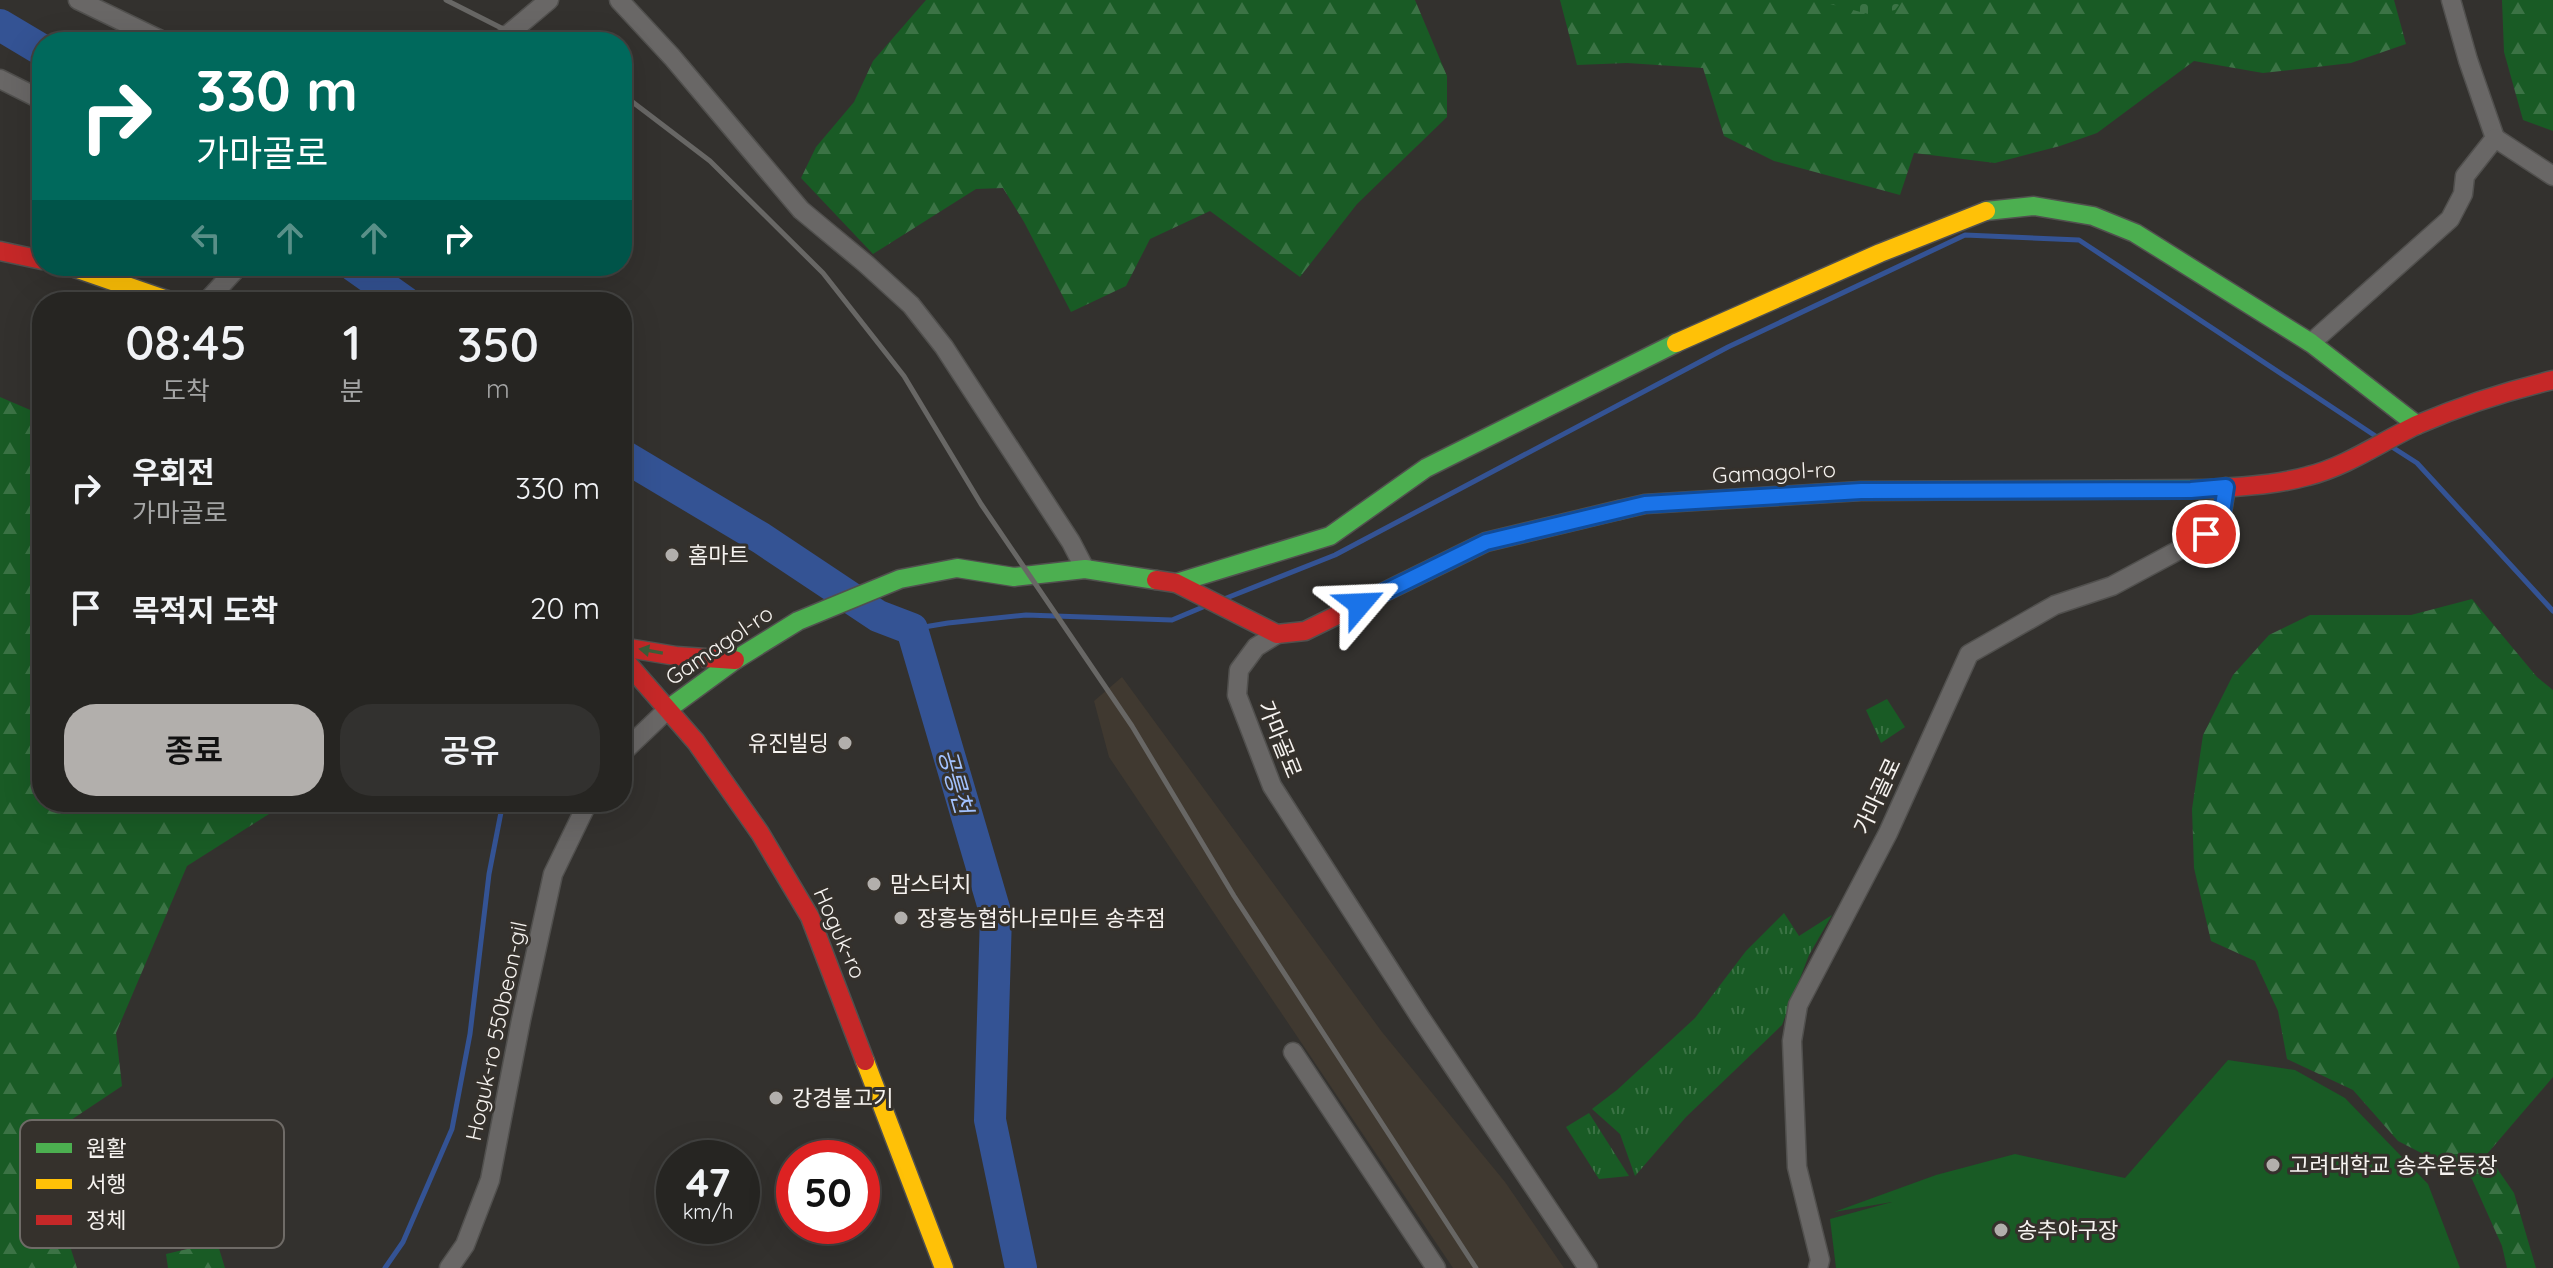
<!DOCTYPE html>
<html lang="ko">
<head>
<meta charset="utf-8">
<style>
	:root { --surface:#262522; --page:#32312f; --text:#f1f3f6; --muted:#a4a5a5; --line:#424240; --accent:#b2afac }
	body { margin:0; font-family:Quicksand,"Noto Sans KR",sans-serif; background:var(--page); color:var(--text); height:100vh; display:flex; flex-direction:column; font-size:30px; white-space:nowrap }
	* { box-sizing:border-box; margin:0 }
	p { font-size:26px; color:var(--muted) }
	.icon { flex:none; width:44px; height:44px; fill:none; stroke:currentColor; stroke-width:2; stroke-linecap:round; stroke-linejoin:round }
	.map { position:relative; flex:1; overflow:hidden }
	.details { position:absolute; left:32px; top:292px; width:600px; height:520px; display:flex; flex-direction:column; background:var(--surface); border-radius:32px; box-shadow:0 8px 32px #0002,0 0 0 2px var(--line) }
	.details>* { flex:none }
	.guide { position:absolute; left:32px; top:32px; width:600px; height:244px; border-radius:32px; box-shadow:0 8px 32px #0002,0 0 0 2px var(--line); background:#00695c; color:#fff; overflow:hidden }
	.speed { position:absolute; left:656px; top:1140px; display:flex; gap:16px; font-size:40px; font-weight:700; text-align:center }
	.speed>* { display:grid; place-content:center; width:104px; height:104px; border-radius:50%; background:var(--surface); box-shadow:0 8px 32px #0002,0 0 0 2px var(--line); line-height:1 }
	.speed small { font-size:20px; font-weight:400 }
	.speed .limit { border:12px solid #d22; background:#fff; color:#111 }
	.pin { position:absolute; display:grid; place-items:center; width:68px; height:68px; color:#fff; margin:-34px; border:4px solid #fff; border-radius:50%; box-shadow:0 2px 8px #0007 }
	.me { position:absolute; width:88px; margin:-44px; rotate:64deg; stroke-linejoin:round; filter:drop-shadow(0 0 6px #0008) }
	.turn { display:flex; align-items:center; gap:28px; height:168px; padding:0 32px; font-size:36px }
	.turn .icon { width:104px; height:104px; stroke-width:2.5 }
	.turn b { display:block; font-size:56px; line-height:68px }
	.lanes { display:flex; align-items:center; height:76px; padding:0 32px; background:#0003; justify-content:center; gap:40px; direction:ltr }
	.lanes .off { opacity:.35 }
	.eta { display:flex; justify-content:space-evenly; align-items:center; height:136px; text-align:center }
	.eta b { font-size:48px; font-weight:600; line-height:56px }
	.action { display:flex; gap:16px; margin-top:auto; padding:16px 32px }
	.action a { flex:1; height:92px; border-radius:32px; background:var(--accent); color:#111; font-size:32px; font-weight:600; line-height:92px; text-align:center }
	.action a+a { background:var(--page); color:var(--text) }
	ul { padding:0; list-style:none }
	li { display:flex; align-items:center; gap:24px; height:120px; padding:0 32px }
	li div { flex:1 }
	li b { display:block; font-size:30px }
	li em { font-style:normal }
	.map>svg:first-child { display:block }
	.built { fill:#403930 }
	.grass { fill:url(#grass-tufts) }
	.forest { fill:url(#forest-firs) }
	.cemetery { fill:url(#cemetery-stones) }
	.garden { fill:#195b25 }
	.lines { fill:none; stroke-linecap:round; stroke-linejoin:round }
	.stream { stroke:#345394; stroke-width:5 }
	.river { stroke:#345394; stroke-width:32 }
	.street-casing { stroke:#51504e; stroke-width:21 }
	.fast-casing { stroke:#51504e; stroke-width:21 }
	.slow-casing { stroke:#51504e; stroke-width:21 }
	.jam-casing { stroke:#51504e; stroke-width:21 }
	.street { stroke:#696766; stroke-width:18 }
	.fast { stroke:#4caf50; stroke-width:18 }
	.slow { stroke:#ffc107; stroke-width:18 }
	.jam { stroke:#c62828; stroke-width:18 }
	.rail { stroke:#686765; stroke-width:5 }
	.oneway { fill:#3d5d39 }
	.route-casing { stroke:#114b97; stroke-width:20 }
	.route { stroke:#1a73e8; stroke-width:14 }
	.poi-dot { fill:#b2afac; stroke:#35312c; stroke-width:3 }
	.labels { text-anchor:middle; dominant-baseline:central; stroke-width:6; stroke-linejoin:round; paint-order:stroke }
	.street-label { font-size:22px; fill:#f6f3f0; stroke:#35312c }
	.poi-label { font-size:22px; fill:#f6f3f0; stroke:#35312c; text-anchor:start }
	.water-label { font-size:24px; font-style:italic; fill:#a3c2fe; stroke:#35312c }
	.key { fill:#35312c; stroke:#6f6b67; stroke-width:2 }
	.key-label { font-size:22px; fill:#f6f3f0 }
</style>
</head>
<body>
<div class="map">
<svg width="2553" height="1268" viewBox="0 0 2553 1268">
	<defs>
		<pattern id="grass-tufts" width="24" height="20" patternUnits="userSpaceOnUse" patternTransform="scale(2)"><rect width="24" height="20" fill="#195b25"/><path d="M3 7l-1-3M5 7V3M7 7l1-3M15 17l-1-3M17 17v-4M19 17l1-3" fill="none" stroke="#3b7345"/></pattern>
		<pattern id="forest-firs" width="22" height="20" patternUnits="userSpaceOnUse" patternTransform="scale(2)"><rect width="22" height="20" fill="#195b25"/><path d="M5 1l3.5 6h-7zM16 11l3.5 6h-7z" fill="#3b7345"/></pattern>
		<pattern id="cemetery-stones" width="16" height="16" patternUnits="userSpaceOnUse" patternTransform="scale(2)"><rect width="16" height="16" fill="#195b25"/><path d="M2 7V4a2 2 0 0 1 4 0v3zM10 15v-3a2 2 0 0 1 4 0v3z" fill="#3b7345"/></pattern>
	</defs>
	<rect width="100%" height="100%" fill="#33312e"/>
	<path class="built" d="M1122,677L1382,1032L1505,1182L1564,1268H1453L1109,757L1094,701Z"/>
	<g class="grass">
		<path d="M1887,699L1905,727L1881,743L1866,710Z"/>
		<path d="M1784,913L1799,936L1832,915L1809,955L1782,1025L1686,1117L1635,1176L1620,1134L1592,1109L1617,1090L1695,1018L1746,951Z"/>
		<path d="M1589,1113L1629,1176L1599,1179L1566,1127Z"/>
	</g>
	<g class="forest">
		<path d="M926,0H1415L1447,76V117L1357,204L1300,277L1210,211L1150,239L1126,286L1071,312L1024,222L1003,188L976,189L873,254L801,178L816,147L854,102L873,61Z"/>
		<path d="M1560,0H2394L2406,44L2351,63L2263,73L2194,61L2097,133L2060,146L1995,163L1914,153L1900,195L1774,161L1724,136L1703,68L1627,63L1577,65Z"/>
		<path d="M2502,0H2553V131L2523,120L2504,52Z"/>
		<path d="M0,397L42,415V802H288L187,866L116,1033L122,1086L53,1132L67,1237L77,1268H0Z"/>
		<path d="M2472,599L2537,677L2553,690V1077L2487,1154L2514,1193L2536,1268H2507L2502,1246L2472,1179L2398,1141L2353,1090L2287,1059L2278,1011L2255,961L2211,941L2194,868L2192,809L2203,735L2233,675L2269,635L2310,615H2411Z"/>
		<path d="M217,1242L225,1268H168L166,1254Z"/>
	</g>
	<path class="cemetery" d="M1815,0H1903L1895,10L1872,15Z"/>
	<path class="garden" d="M2228,1060L2295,1070L2345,1098L2428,1184L2460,1268H1836L1830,1219L1892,1202L1834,1212L1936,1175L2015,1154L2125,1178Z"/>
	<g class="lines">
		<g class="stream">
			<path d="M2392,447L2417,463L2553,611"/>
			<path d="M1224,599L1335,555L1728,347L1965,235L2079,240L2377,437"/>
			<path d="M912,629L948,623L1026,615L1172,620L1203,607"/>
			<path d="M385,1268L403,1242L452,1129L470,1034L489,874L503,802"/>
		</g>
		<g class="river">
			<path d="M0,25L42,50"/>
			<path d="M354,266L405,302"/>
			<path d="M622,455L761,538L878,616L912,629L996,915L990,1120L1021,1268"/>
		</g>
		<defs>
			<g id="street">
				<path d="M78,0L165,42"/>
				<path d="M619,0L672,57L801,210L866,264L911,305L944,347L1071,542L1085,569"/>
				<path d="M2451,0L2468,60L2495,138"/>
				<path d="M499,42L549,0"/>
				<path d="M0,79L42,100"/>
				<path d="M206,302L239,266"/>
				<path d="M2311,343L2450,219L2463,194L2465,176L2495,138L2553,176"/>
				<path d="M1277,634L1256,647L1239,670L1237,695L1272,786L1420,1017L1588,1268"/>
				<path d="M622,753L668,709"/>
				<path d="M1293,1052L1436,1268"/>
				<path d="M449,1268L465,1245L490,1180L521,1020L553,874L588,802"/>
				<path d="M1818,1268L1820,1260L1797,1167L1792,1041L1798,1005L1888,833L1969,654L2055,605L2112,586L2192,543L2220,525L2226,487"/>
			</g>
			<g id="fast">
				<path d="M1986,211L2034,206L2093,216L2135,233L2311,343L2417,425"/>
				<path d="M1619,510L1645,504L1861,491L2211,489"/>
				<path d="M1176,583L1330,536L1426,468L1676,343"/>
				<path d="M668,709L735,660L798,621L900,579L957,568L1014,577L1085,569L1156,580"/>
			</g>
			<g id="slow">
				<path d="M69,266L173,302"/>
				<path d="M1676,343L1880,253L1986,211"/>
				<path d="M865,1061L944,1268"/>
			</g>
			<g id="jam">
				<path d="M0,251L42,260"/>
				<path d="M2211,489C2243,486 2276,485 2308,476C2348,466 2382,441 2419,424C2463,405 2507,391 2553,380"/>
				<path d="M1156,580L1176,583L1277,634L1305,631L1486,542L1619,510"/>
				<path d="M622,647L676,656L735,660"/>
				<path d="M622,657L696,742L760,833L810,917L865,1061"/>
			</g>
		</defs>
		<use href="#street" class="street-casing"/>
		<use href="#fast" class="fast-casing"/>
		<use href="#slow" class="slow-casing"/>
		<use href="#jam" class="jam-casing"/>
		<use href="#street" class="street"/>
		<use href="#fast" class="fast"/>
		<use href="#slow" class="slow"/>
		<use href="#jam" class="jam"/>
		<g class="rail">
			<path d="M446,0L529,42"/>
			<path d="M622,94L710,161L823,273L904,376L981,504L1132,726L1234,896L1476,1268"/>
		</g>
	</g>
	<defs><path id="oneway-solid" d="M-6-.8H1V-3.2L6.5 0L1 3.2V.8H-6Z" transform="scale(2)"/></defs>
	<use class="oneway" href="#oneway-solid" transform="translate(651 651) rotate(-170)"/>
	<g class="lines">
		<defs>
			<path id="route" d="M1360,604L1486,542L1645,504L1861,491L2191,490L2226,487L2220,525L2206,534"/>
		</defs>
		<use href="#route" class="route-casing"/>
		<use href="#route" class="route"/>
	</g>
	<g class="poi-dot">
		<circle cx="672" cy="555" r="8"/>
		<circle cx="845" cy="743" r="8"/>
		<circle cx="874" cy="884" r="8"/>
		<circle cx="901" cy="918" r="8"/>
		<circle cx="776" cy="1098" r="8"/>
		<circle cx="2273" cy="1165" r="8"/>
		<circle cx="2001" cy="1230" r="8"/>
	</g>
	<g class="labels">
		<g class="street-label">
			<text transform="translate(1774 472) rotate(-3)">Gamagol-ro</text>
			<text transform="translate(719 645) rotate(-34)">Gamagol-ro</text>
			<text transform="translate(1280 739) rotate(68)">가마골로</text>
			<text transform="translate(1877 796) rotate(-65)">가마골로</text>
			<text transform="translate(840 933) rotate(66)">Hoguk-ro</text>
			<text transform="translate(496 1031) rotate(-78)">Hoguk-ro 550beon-gil</text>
		</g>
		<g class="poi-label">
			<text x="688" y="555">홈마트</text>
			<text x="829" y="743" text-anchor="end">유진빌딩</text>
			<text x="890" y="884">맘스터치</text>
			<text x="917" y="918">장흥농협하나로마트 송추점</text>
			<text x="792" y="1098">강경불고기</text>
			<text x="2289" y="1165">고려대학교 송추운동장</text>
			<text x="2017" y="1230">송추야구장</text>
		</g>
		<g class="water-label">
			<text transform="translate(956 781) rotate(74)">공릉천</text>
		</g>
	</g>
	<rect x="20" y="1120" width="264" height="128" rx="12" class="key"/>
	<rect x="36" y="1143" width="36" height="10" fill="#4caf50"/>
	<rect x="36" y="1179" width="36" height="10" fill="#ffc107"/>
	<rect x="36" y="1215" width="36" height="10" fill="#c62828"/>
	<g class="key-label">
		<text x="86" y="1156">원활</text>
		<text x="86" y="1192">서행</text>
		<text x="86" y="1228">정체</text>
	</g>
</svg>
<div class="speed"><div>47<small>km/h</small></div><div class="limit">50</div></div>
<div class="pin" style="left:2206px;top:534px;background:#d93025"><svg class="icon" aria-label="arrive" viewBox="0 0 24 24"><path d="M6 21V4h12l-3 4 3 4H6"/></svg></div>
<svg class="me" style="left:1360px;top:604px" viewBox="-20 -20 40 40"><path d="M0-17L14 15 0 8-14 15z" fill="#1a73e8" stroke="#fff" stroke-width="4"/></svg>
<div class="guide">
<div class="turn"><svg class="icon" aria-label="right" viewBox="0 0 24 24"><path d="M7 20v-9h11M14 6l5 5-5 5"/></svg><div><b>330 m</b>가마골로</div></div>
<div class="lanes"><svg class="icon off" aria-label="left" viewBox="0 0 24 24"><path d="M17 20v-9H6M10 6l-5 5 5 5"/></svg><svg class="icon off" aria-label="ahead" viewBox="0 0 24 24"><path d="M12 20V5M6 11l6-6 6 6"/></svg><svg class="icon off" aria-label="ahead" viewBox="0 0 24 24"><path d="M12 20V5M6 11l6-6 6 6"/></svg><svg class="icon" aria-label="right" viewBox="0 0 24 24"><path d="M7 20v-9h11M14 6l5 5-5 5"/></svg></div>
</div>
<section class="details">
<div class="eta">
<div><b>08:45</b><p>도착</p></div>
<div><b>1</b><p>분</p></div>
<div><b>350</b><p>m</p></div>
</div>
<ul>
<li><svg class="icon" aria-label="right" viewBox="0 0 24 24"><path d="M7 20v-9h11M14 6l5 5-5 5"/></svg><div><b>우회전</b><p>가마골로</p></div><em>330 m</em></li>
<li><svg class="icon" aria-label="arrive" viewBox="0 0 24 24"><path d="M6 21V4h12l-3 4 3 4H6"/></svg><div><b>목적지 도착</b></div><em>20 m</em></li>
</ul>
<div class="action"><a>종료</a><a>공유</a></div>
</section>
</div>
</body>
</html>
